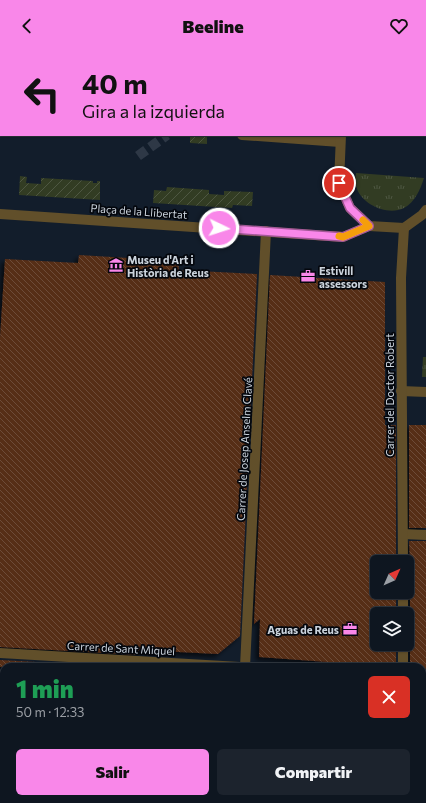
<!DOCTYPE html>
<html lang="es">
<head>
<meta charset="utf-8">
<style>
	:root { --surface:#0e1620; --page:#1c232d; --text:#f1f3f6; --muted:#9b9fa5; --line:#2e353e; --accent:#f987e9 }
	body { margin:0; font-family:Commissioner,sans-serif; background:var(--page); color:var(--text); height:100vh; display:flex; flex-direction:column; font-size:15px; white-space:nowrap }
	* { box-sizing:border-box; margin:0 }
	p { font-size:13px; color:var(--muted) }
	.icon { flex:none; width:22px; height:22px; fill:none; stroke:currentColor; stroke-width:2; stroke-linecap:round; stroke-linejoin:round }
	.map { position:relative; flex:1; overflow:hidden }
	.drawer { position:absolute; left:0px; top:611px; width:426px; height:140px; display:flex; flex-direction:column; background:var(--surface); border-radius:12px 12px 0 0; box-shadow:0 1px 3px #0004,0 0 0 1px var(--line) }
	.drawer>* { flex:none }
	.hud { position:absolute; left:0px; top:0px; width:426px; height:84px; box-shadow:0 1px 3px #0004,0 0 0 1px var(--line); background:#f987e9; color:#111; overflow:hidden }
	.needle { width:26px; rotate:45deg }
	.buttons { position:absolute; left:370px; top:503px; display:grid; gap:8px }
	.buttons a { display:grid; place-items:center; width:44px; height:44px; border-radius:6px; background:var(--surface); box-shadow:0 1px 3px #0004,0 0 0 1px var(--line); font-size:20px }
	.pin { position:absolute; display:grid; place-items:center; width:34px; height:34px; color:#fff; margin:-17px; border:2px solid #fff; border-radius:50%; box-shadow:0 1px 4px #0007 }
	.me { position:absolute; width:44px; margin:-22px; rotate:94deg; stroke-linejoin:round; filter:drop-shadow(0 0 3px #0008) }
	.turn { display:flex; align-items:center; gap:14px; height:84px; padding:0 16px; font-size:18px }
	.turn .icon { width:52px; height:52px; stroke-width:2.5 }
	.turn b { display:block; font-size:28px; line-height:34px }
	.round { display:grid; place-items:center; flex:none; width:42px; height:42px; border-radius:6px; background:var(--page) }
	.overview { display:flex; align-items:center; justify-content:space-between; height:68px; padding:0 16px }
	h1 { font-size:24px; font-weight:800; line-height:30px; color:#1e9e55 }
	.primary-button { display:flex; gap:8px; margin-top:auto; padding:8px 16px }
	.primary-button a { flex:1; height:46px; border-radius:6px; background:var(--accent); color:#111; font-size:16px; font-weight:800; line-height:46px; text-align:center }
	.primary-button a+a { background:var(--page); color:var(--text) }
	header { display:flex; justify-content:space-between; align-items:center; height:52px; padding:0 16px; background:var(--accent); color:#111; font-size:18px; font-weight:800 }
	.map>svg:first-child { display:block }
	.grass { fill:url(#grass-tufts) }
	.garden { fill:url(#garden-furrows) }
	.building { fill:url(#building-back-hatch); filter:url(#shadow) }
	.lines { fill:none; stroke-linecap:round; stroke-linejoin:round }
	.minor-tunnel { stroke:#2e3846; stroke-width:10; stroke-dasharray:10 5; stroke-linecap:butt }
	.minor { stroke:#614f2a; stroke-width:10 }
	.route-casing { stroke:#a25897; stroke-width:10 }
	.route { stroke:#f987e9; stroke-width:7 }
	.slow { stroke:#f59e0b; stroke-width:7 }
	.labels { text-anchor:middle; dominant-baseline:central; stroke-width:3.5; stroke-linejoin:round; paint-order:stroke }
	.street-label { font-size:11px; fill:#cbd3dc; stroke:#04070d }
	.poi-label { font-size:11px; font-weight:bold; fill:#cbd3dc; stroke:#04070d; text-anchor:start }
</style>
</head>
<body>
<header><svg class="icon" aria-label="back" viewBox="0 0 24 24"><path d="M15 5l-7 7 7 7"/></svg>Beeline<svg class="icon" aria-label="heart" viewBox="0 0 24 24"><path d="M12 20l-8-8c-3-5 5-10 8-4 3-6 11-1 8 4z"/></svg></header>
<div class="map">
<svg width="426" height="751" viewBox="0 0 426 751">
	<defs>
		<pattern id="grass-tufts" width="24" height="20" patternUnits="userSpaceOnUse"><rect width="24" height="20" fill="#323c23"/><path d="M3 7l-1-3M5 7V3M7 7l1-3M15 17l-1-3M17 17v-4M19 17l1-3" fill="none" stroke="#4e5742"/></pattern>
		<pattern id="garden-furrows" width="10" height="10" patternUnits="userSpaceOnUse"><rect width="10" height="10" fill="#323c23"/><path d="M-1 1l2-2M0 10L10 0M9 11l2-2" fill="none" stroke="#4e5742"/></pattern>
		<pattern id="building-back-hatch" width="6" height="6" patternUnits="userSpaceOnUse"><rect width="6" height="6" fill="#562d17"/><path d="M-1 5l2 2M0 0l6 6M5-1l2 2" fill="none" stroke="#6d4b38"/></pattern>
		<filter id="shadow"><feDropShadow dx="-3.5" dy="3.5" stdDeviation="2" flood-color="#0009"/></filter>
	</defs>
	<rect width="100%" height="100%" fill="#121d2b"/>
	<g class="grass">
		<path d="M356,121L424,126C420,138 415,150 404,156C388,164 363,153 357,137C355,131 355,127 356,121Z"/>
		<path d="M423,305H426V325H422Z"/>
	</g>
	<g class="garden">
		<path d="M54,0H191L67,1Z"/>
		<path d="M210,0H289L210,1Z"/>
		<path d="M190,83H207V92L190,91Z"/>
		<path d="M20,124L27,125L26,131L41,132V126L93,129V131H97V129H100V148L19,143Z"/>
		<path d="M167,135L209,138V142L224,143V139L253,140L252,154L233,153L232,156L153,151L154,138L166,139Z"/>
	</g>
	<g class="building">
		<path d="M79,203L178,209L179,218L257,222L240,584L218,602L139,598V603L0,595V286L5,207L78,211Z"/>
		<path d="M270,223L385,230V373H396V510H377V540H396V562H377V592H396V615L259,605L260,567L254,572Z"/>
		<rect x="409" y="373" width="17" height="103"/>
		<path d="M409,489H426V617L422,616V615H410V592L407,587V567L410,562V540L407,535V515L410,510Z"/>
		<path d="M0,608L128,615H0Z"/>
	</g>
	<g class="lines">
		<path class="minor-tunnel" d="M138,104L167,83"/>
		<g class="minor">
			<path d="M345,1V0"/>
			<path d="M242,83L340,90"/>
			<path d="M341,83L339,131L350,156L369,174L404,176L422,163L426,158"/>
			<path d="M0,162L343,185L369,174"/>
			<path d="M401,339L426,340"/>
			<path d="M403,482L426,483"/>
			<path d="M403,510L401,226L404,176"/>
			<path d="M403,562V540"/>
			<path d="M0,601L240,615"/>
			<path d="M245,615L266,179"/>
			<path d="M403,615V592"/>
			<path d="M422,627L426,628"/>
			<path d="M404,747L414,751"/>
			<path d="M240,751V747"/>
		</g>
	</g>
	<g class="lines">
		<defs>
			<path id="route" d="M219,176L343,185L369,174L350,156L339,131"/>
		</defs>
		<use href="#route" class="route-casing"/>
		<use href="#route" class="route"/>
		<path class="slow" d="M339,184L343,185L369,174L363,168"/>
	</g>
	<defs>
		<symbol id="museum-bare" viewBox="-9 -9 18 18"><path d="M0-6L6-3V-2H-6V-3ZM-5-1h2V3h-2ZM-1-1h2V3h-2ZM3-1h2V3H3ZM-6 4H6V6H-6Z" fill="#f987e9" stroke="#04070d" stroke-width="2.5" paint-order="stroke"/></symbol>
		<symbol id="office-bare" viewBox="-9 -9 18 18"><path d="M-6-3h4V-5.5h4V-3h4V5H-6ZM-1-4.5V-3h2v-1.5ZM-6 0V1H6V0Z" fill="#f987e9" stroke="#04070d" stroke-width="2.5" paint-order="stroke"/></symbol>
	</defs>
	<g fill-rule="evenodd">
		<use href="#museum-bare" x="106" y="203" width="20" height="20"/>
		<use href="#office-bare" x="298" y="214" width="20" height="20"/>
		<use href="#office-bare" x="340" y="567" width="20" height="20"/>
	</g>
	<g class="labels">
		<g class="street-label">
			<text transform="translate(139 159) rotate(4)">Plaça de la Llibertat</text>
			<text transform="translate(389 343) rotate(-90)">Carrer del Doctor Robert</text>
			<text transform="translate(244 397) rotate(-87)">Carrer de Josep Anselm Clavé</text>
			<text transform="translate(121 596) rotate(3)">Carrer de Sant Miquel</text>
		</g>
		<g class="poi-label">
			<text x="127" y="207">Museu d'Art i<tspan x="127" dy="13">Història de Reus</tspan></text>
			<text x="319" y="218">Estivill<tspan x="319" dy="13">assessors</tspan></text>
			<text x="339" y="577" text-anchor="end">Aguas de Reus</text>
		</g>
	</g>
</svg>
<div class="buttons">
<a><svg class="needle" viewBox="-14 -14 28 28"><path d="M0-13l5 13h-10z" fill="#e53935"/><path d="M0 13l5-13h-10z" fill="#9b9fa5"/></svg></a>
<a><svg class="icon" aria-label="layers" viewBox="0 0 24 24"><path d="M12 4l9 5-9 5-9-5zM3 14l9 5 9-5"/></svg></a>
</div>
<div class="pin" style="left:339px;top:131px;background:#d93025"><svg class="icon" aria-label="arrive" viewBox="0 0 24 24"><path d="M6 21V4h12l-3 4 3 4H6"/></svg></div>
<svg class="me" style="left:219px;top:176px" viewBox="-20 -20 40 40"><circle r="17" fill="#f987e9" stroke="#fff" stroke-width="3"/><path d="M0-11L8 9 0 5-8 9z" fill="#fff"/></svg>
<div class="hud">
<div class="turn"><svg class="icon" aria-label="left" viewBox="0 0 24 24"><path d="M17 20v-9H6M10 6l-5 5 5 5"/></svg><div><b>40 m</b>Gira a la izquierda</div></div>
</div>
<section class="drawer">
<div class="overview"><div><h1>1 min</h1><p>50 m · 12:33</p></div><a class="round" style="background:#d93025;color:#fff"><svg class="icon" aria-label="close" viewBox="0 0 24 24"><path d="M6 6l12 12M18 6L6 18"/></svg></a></div>
<div class="primary-button"><a>Salir</a><a>Compartir</a></div>
</section>
</div>
</body>
</html>
